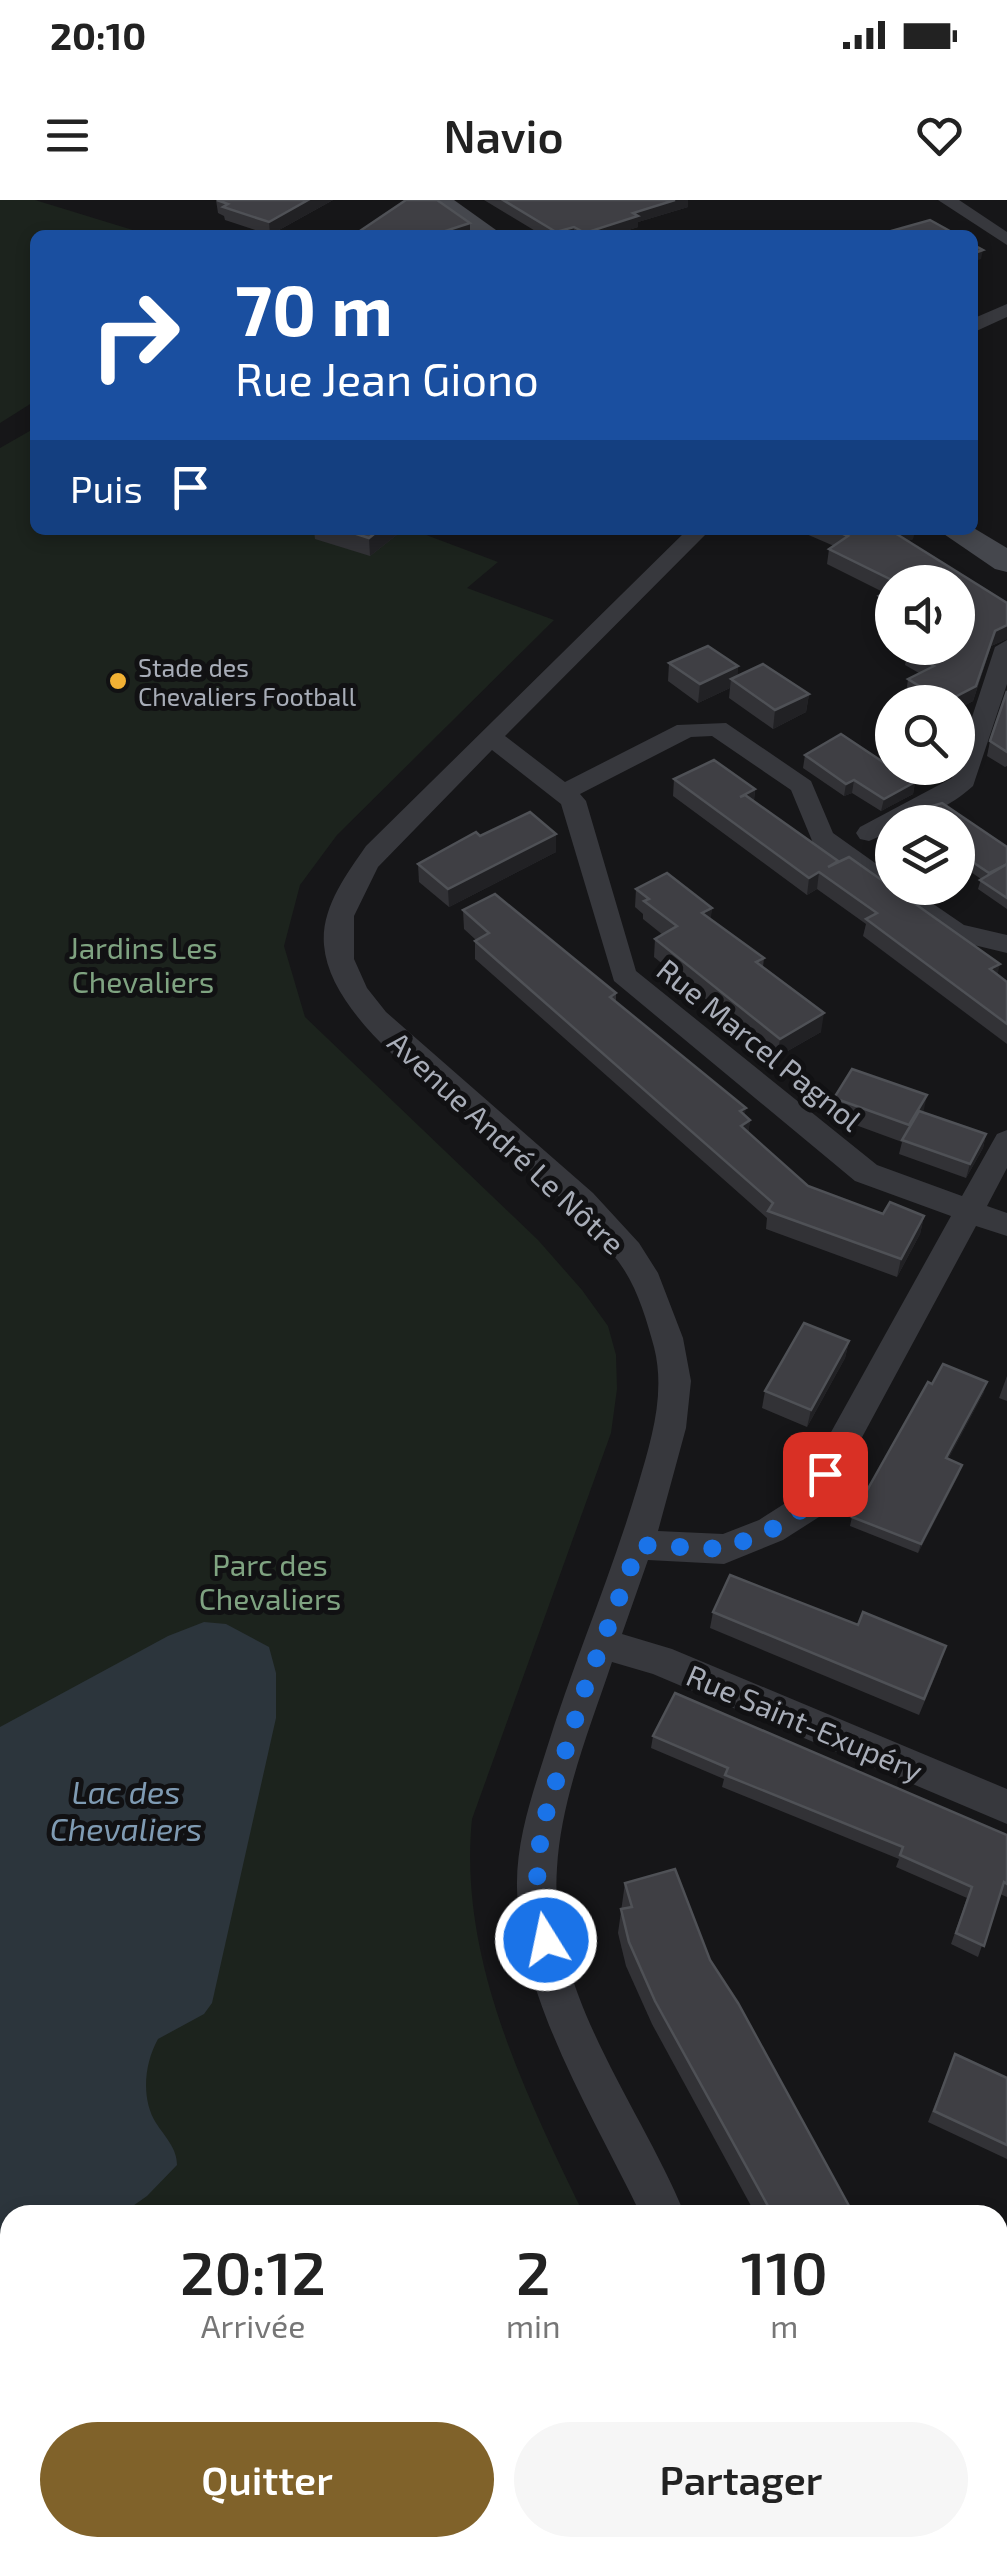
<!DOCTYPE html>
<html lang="fr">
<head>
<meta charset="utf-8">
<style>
	:root { --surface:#fff; --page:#f6f6f6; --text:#222; --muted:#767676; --accent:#80622a }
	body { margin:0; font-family:"Exo 2",sans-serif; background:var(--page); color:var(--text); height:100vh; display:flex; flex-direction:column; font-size:38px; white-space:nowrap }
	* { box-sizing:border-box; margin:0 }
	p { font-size:32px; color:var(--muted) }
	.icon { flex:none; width:55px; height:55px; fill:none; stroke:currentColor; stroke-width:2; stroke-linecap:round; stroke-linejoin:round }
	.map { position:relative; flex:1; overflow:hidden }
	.side { position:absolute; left:0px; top:2005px; width:1008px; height:352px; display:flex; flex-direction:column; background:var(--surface); border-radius:30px 30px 0 0; box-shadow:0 5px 15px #0003 }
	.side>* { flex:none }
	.guide { position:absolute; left:30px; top:30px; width:948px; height:305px; border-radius:15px; box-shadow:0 5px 15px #0003; background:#1a4fa0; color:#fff; overflow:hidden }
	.controls { position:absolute; left:875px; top:365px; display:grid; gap:20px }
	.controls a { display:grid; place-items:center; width:100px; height:100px; border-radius:50%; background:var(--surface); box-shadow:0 5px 15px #0003; font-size:50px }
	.pin { position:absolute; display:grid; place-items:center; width:85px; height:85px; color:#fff; margin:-42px; border-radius:20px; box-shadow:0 5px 15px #0006 }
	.me { position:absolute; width:110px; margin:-55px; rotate:350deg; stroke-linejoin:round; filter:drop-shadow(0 0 8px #0008) }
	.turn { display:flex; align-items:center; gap:35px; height:210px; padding:0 40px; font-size:45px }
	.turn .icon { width:130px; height:130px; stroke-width:2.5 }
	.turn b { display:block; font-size:70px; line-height:85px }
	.then { display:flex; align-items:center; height:95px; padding:0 40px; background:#0003; gap:20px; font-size:38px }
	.eta { display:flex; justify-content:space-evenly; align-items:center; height:170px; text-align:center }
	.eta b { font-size:60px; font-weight:600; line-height:70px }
	.cta { display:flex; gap:20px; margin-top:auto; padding:20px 40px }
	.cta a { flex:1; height:115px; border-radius:60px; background:var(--accent); color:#fff; font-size:40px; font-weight:600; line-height:115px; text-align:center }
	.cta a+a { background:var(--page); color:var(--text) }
	.status { display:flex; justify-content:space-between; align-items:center; height:70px; padding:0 50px; background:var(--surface); direction:ltr }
	.status svg { height:28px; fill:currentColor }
	header { display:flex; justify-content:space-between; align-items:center; height:130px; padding:0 40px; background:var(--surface); font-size:45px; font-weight:600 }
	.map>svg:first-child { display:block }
	.green { fill:#1c231d }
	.water { fill:#2c353c }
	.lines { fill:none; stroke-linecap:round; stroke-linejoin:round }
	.minor { fill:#37383d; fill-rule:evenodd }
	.secondary { fill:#45474d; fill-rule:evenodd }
	.wall { fill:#323236 }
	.shaded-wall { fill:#212124 }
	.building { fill:#3f3f44; stroke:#4f5156; stroke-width:2.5 }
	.route { stroke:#1a73e8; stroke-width:18; stroke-dasharray:0 32.4 }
	.poi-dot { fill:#f2b134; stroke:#111113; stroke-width:4 }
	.labels { text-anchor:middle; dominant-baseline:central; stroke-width:10; stroke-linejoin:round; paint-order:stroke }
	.far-poi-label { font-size:25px; fill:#a8adb8; stroke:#111113; text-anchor:start }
	.park-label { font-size:30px; fill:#7fa381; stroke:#111113 }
	.street-label { font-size:30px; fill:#a8adb8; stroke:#111113 }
	.water-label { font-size:32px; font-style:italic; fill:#7f9bb3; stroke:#111113 }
</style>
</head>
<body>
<div class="status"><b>20:10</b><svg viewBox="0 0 49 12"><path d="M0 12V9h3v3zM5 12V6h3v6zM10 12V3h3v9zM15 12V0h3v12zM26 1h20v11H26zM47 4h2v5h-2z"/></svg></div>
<header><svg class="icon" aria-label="menu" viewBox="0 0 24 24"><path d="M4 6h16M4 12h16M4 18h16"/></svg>Navio<svg class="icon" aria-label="heart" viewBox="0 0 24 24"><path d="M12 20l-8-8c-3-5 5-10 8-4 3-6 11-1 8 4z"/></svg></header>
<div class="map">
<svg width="1007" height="2356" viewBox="0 0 1007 2356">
	<rect width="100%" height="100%" fill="#161618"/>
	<g class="green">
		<path d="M0,0H35L149,35H35V201L0,223Z"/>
		<path d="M35,228V330H413L498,362L467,388L554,420L337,635L300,685L284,746L305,817L538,1040L582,1090L608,1126L616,1155L617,1189L611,1233L472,1619C458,1758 525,1893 584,2015H10V2348H264L259,2356H0V248Z"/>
	</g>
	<path class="water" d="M204,1422L226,1424L269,1447L276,1473V1518L212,1803L204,1814L158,1839C144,1864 141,1899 156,1923C165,1937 177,1948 177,1965L147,1996L120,2015H10V2044L0,2037V1527L168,1436Z"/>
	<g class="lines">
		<g class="minor">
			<path d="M938,0H959L1007,32V45Z"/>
			<path d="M1007,104V117L972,133V119Z"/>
			<path d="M687,330H710L505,536L565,582L677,525L726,523L811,581L833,633L892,675V688H910L964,725L1007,735V753L945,738L813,643L791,590L712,536L691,537L580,594L586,601L636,771L877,965L962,996L997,934L1007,930V968L987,1006L1007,1013V1036L976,1026L819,1317L783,1340L724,1364L648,1360L622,1434L672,1449L1007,1589V1624L653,1474L612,1462C590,1528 561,1598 557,1668C548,1794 640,1904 685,2015H641C594,1917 520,1800 517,1688C516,1641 532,1595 546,1551C574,1461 611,1376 638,1285C651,1241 666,1194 654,1147C646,1118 637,1086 618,1061C584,1016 539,978 496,941C442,895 330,820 324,745C321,708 346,675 366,646ZM492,550L561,604L614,781L855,981L951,1016L795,1297L759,1320L723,1334L658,1331L686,1228L691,1181L683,1138L658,1073L639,1043L593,993L386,812L367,788L354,759V716L378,667Z"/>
			<path d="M1007,440V484L973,586C952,605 920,622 892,622V631L869,641L860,639L856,633L860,627L952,578L995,447Z"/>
			<path d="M801,2348H849L853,2356H805Z"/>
		</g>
		<g class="secondary">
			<path d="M423,0H454L503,35H472Z"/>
			<path d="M972,327L1007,348V372L995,369L938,330Z"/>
		</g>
	</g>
	<g class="wall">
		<path d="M216,0H333L270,35L225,20L224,16L218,13Z"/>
		<path d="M484,0H688V7L638,22V27L613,35H542Z"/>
		<path d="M314,330H403L370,356L315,339Z"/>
		<path d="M797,330H914L913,339L908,341L1007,403V439L991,446L973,501L958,509V502H920L906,494L908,479L919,473L905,465L908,450L912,448H958V382H892V421L877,411L879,396L885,393L827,364L829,349L834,346Z"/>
		<path d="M669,463L738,466L737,476L809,494L806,512L773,529L729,498L730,488L698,503L668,481Z"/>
		<path d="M1007,491V566L1005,567L987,556L990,541Z"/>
		<path d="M805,555L915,582L913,594L881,611L852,593L844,596L803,568Z"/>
		<path d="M674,579L755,589L754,601L1007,782V844L863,736L866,724L817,689L807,695L673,596Z"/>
		<path d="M942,603L1007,647V709L978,689L981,679L958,663V622H902L903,615Z"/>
		<path d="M480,636L556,652L449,707L419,682L418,664Z"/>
		<path d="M636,689L712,708L710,720L764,758L763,767L821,832L777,857L654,757L655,739L663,735L643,719V714L635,707Z"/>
		<path d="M463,710L616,793V801L750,920L748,933L808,986L883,1014L924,1016L920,1034L897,1077L766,1029L767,1018L475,759V741L476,740L464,729Z"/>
		<path d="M834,898L923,912L986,934L983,948L966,978L899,954L902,942L831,916Z"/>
		<path d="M849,1141L845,1158L807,1227L762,1208L765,1191Z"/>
		<path d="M1007,1176V1201L999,1198Z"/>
		<path d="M932,1184L984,1192L948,1259L959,1274L918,1353L850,1326L852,1317Z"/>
		<path d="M713,1412L858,1425L941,1462L919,1515L710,1428Z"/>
		<path d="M653,1536L1007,1635V1697L1000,1694L978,1757L951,1744L967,1698L896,1667L899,1659L722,1587L724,1579L651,1548Z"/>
		<path d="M625,1683L710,1760L854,2015H756L652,1824L626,1766L618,1733Z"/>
		<path d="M955,1854L1007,1878V1959L928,1922Z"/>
		<path d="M936,2348H998L1007,2356H941Z"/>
	</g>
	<g class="shaded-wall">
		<path d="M308,0H333L270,35L269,22Z"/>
		<path d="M675,0H688V7L638,22V27L613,35H585V33L633,13Z"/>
		<path d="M470,23V35H442V32Z"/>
		<path d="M574,27V35H556V32Z"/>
		<path d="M983,50L981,59L972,62V54Z"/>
		<path d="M379,330H403L370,356L369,338Z"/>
		<path d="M902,330H914L913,339L893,348L895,333Z"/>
		<path d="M1007,425V439L991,446L973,501L958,509V502H945L995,431Z"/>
		<path d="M738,466L737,483L731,479L730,488L698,503L700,484Z"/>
		<path d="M809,494L806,512L773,529L775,510Z"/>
		<path d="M854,580L852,593L844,596L846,584Z"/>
		<path d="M915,582L913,594L881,611L884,599Z"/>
		<path d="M755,589L753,606L740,597Z"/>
		<path d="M556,634V652L449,707L448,689Z"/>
		<path d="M819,672L817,689L807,695L809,678Z"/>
		<path d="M712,708L710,726L702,713Z"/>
		<path d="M1000,764L996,781L990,769Z"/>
		<path d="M824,813L821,832L777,857L780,839Z"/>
		<path d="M927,895L923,914L904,943L909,925Z"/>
		<path d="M746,908L743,924L750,920L748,938L738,944L740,911Z"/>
		<path d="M986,934L983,948L966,978L970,964Z"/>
		<path d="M924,1016L920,1034L897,1077L901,1059Z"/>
		<path d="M849,1141L845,1158L807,1227L811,1210Z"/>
		<path d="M987,1182L984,1192L944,1267L946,1258Z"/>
		<path d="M962,1265L959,1274L918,1353L921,1344Z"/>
	</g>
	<g class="building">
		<path d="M217,0H308L269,22L223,7L228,4Z"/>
		<path d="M406,0H437L470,23L442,32L447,35H354Z"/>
		<path d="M503,0H675L633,13L638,16L585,33L574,27L556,32Z"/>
		<path d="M930,20L957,35H877Z"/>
		<path d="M972,44L983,50L972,54Z"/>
		<path d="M344,330H379L369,338Z"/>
		<path d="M834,330H902L895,333L1007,403V425L995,431L976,486L945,502L908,479L934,466L908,450L912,448H958V382H896L829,349L848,336Z"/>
		<path d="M892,390V404L879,396Z"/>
		<path d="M708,446L738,466L700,484L669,463Z"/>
		<path d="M763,464L809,494L775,510L731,479Z"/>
		<path d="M1007,491V552L990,541Z"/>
		<path d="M841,534L892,568L915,582L884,599L854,580L846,584L805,555Z"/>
		<path d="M714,560L755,589L740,597L745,595L838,661L828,667L849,657L1000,764L990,769L1007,782V824L866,719L877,713L819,672L809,678L674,579Z"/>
		<path d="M942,603L1007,647V664L989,673L958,652V622H914L903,615Z"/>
		<path d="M530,612L556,634L448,689L418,664L476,632L480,636Z"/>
		<path d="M1007,664V698L980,680Z"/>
		<path d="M667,673L712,708L702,713L764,758L756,762L824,813L780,839L655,739L677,726L644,701L649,699L636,689Z"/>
		<path d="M495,694L616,793L610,797L746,908L740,911L750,920L741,926L808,986L883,1014L890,1002L924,1016L901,1059L768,1011L773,1003L475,741L489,733L463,710Z"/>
		<path d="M852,869L927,895L909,925L834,898Z"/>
		<path d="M919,911L986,934L970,964L902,940Z"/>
		<path d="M804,1123L849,1141L811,1210L765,1191Z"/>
		<path d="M943,1164L987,1182L946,1258L962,1265L921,1344L852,1317L928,1182L932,1184Z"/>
		<path d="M730,1375L858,1425L863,1412L946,1446L924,1499L713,1412Z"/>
		<path d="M675,1493L1007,1635V1684L1004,1682L984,1746L956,1733L972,1687L900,1655L903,1647L725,1575L728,1568L653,1536Z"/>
		<path d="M675,1669L710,1760L738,1803L854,2015H773L655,1801L629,1742L621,1709L632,1707L625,1683Z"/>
		<path d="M955,1854L1007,1878V1945L934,1911Z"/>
		<path d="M998,2267L1007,2284V2356H960L955,2348H998Z"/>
		<path d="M405,2348H648L663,2356H419Z"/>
	</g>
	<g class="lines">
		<path class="route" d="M546,1740L538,1707L537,1662L544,1620L584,1491L639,1345L724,1349L771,1330L807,1306L825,1274"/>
	</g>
	<circle class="poi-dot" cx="118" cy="481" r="10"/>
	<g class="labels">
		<g class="far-poi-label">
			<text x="138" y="467">Stade des<tspan x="138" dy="29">Chevaliers Football</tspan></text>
		</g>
		<g class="park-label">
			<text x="143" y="747">Jardins Les<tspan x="143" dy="34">Chevaliers</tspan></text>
			<text x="270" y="1364">Parc des<tspan x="270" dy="34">Chevaliers</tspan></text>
		</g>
		<g class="street-label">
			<text transform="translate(760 844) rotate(39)">Rue Marcel Pagnol</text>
			<text transform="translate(507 942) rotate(43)">Avenue André Le Nôtre</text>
			<text transform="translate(805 1522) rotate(23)">Rue Saint-Exupéry</text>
		</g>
		<g class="water-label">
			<text x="126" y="1591">Lac des<tspan x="126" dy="37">Chevaliers</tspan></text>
		</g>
	</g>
</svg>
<div class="controls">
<a><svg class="icon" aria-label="sound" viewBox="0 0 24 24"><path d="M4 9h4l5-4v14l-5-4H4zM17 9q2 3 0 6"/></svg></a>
<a><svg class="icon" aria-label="search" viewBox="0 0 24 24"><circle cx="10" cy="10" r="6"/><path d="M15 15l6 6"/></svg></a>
<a><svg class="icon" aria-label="layers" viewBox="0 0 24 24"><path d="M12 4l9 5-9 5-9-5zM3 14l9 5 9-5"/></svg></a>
</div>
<div class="pin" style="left:825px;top:1274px;background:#d93025"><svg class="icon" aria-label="arrive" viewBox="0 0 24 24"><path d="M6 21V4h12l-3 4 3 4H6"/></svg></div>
<svg class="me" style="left:546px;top:1740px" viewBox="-20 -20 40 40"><circle r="17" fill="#1a73e8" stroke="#fff" stroke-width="3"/><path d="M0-11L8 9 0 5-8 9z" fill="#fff"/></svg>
<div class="guide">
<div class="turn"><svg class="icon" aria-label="right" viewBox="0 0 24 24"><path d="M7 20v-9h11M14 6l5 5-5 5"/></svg><div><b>70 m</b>Rue Jean Giono</div></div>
<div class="then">Puis<svg class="icon" aria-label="arrive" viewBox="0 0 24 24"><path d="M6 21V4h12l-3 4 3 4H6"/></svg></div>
</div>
<section class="side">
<div class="eta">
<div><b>20:12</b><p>Arrivée</p></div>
<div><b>2</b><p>min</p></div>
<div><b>110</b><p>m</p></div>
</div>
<div class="cta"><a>Quitter</a><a>Partager</a></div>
</section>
</div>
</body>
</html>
